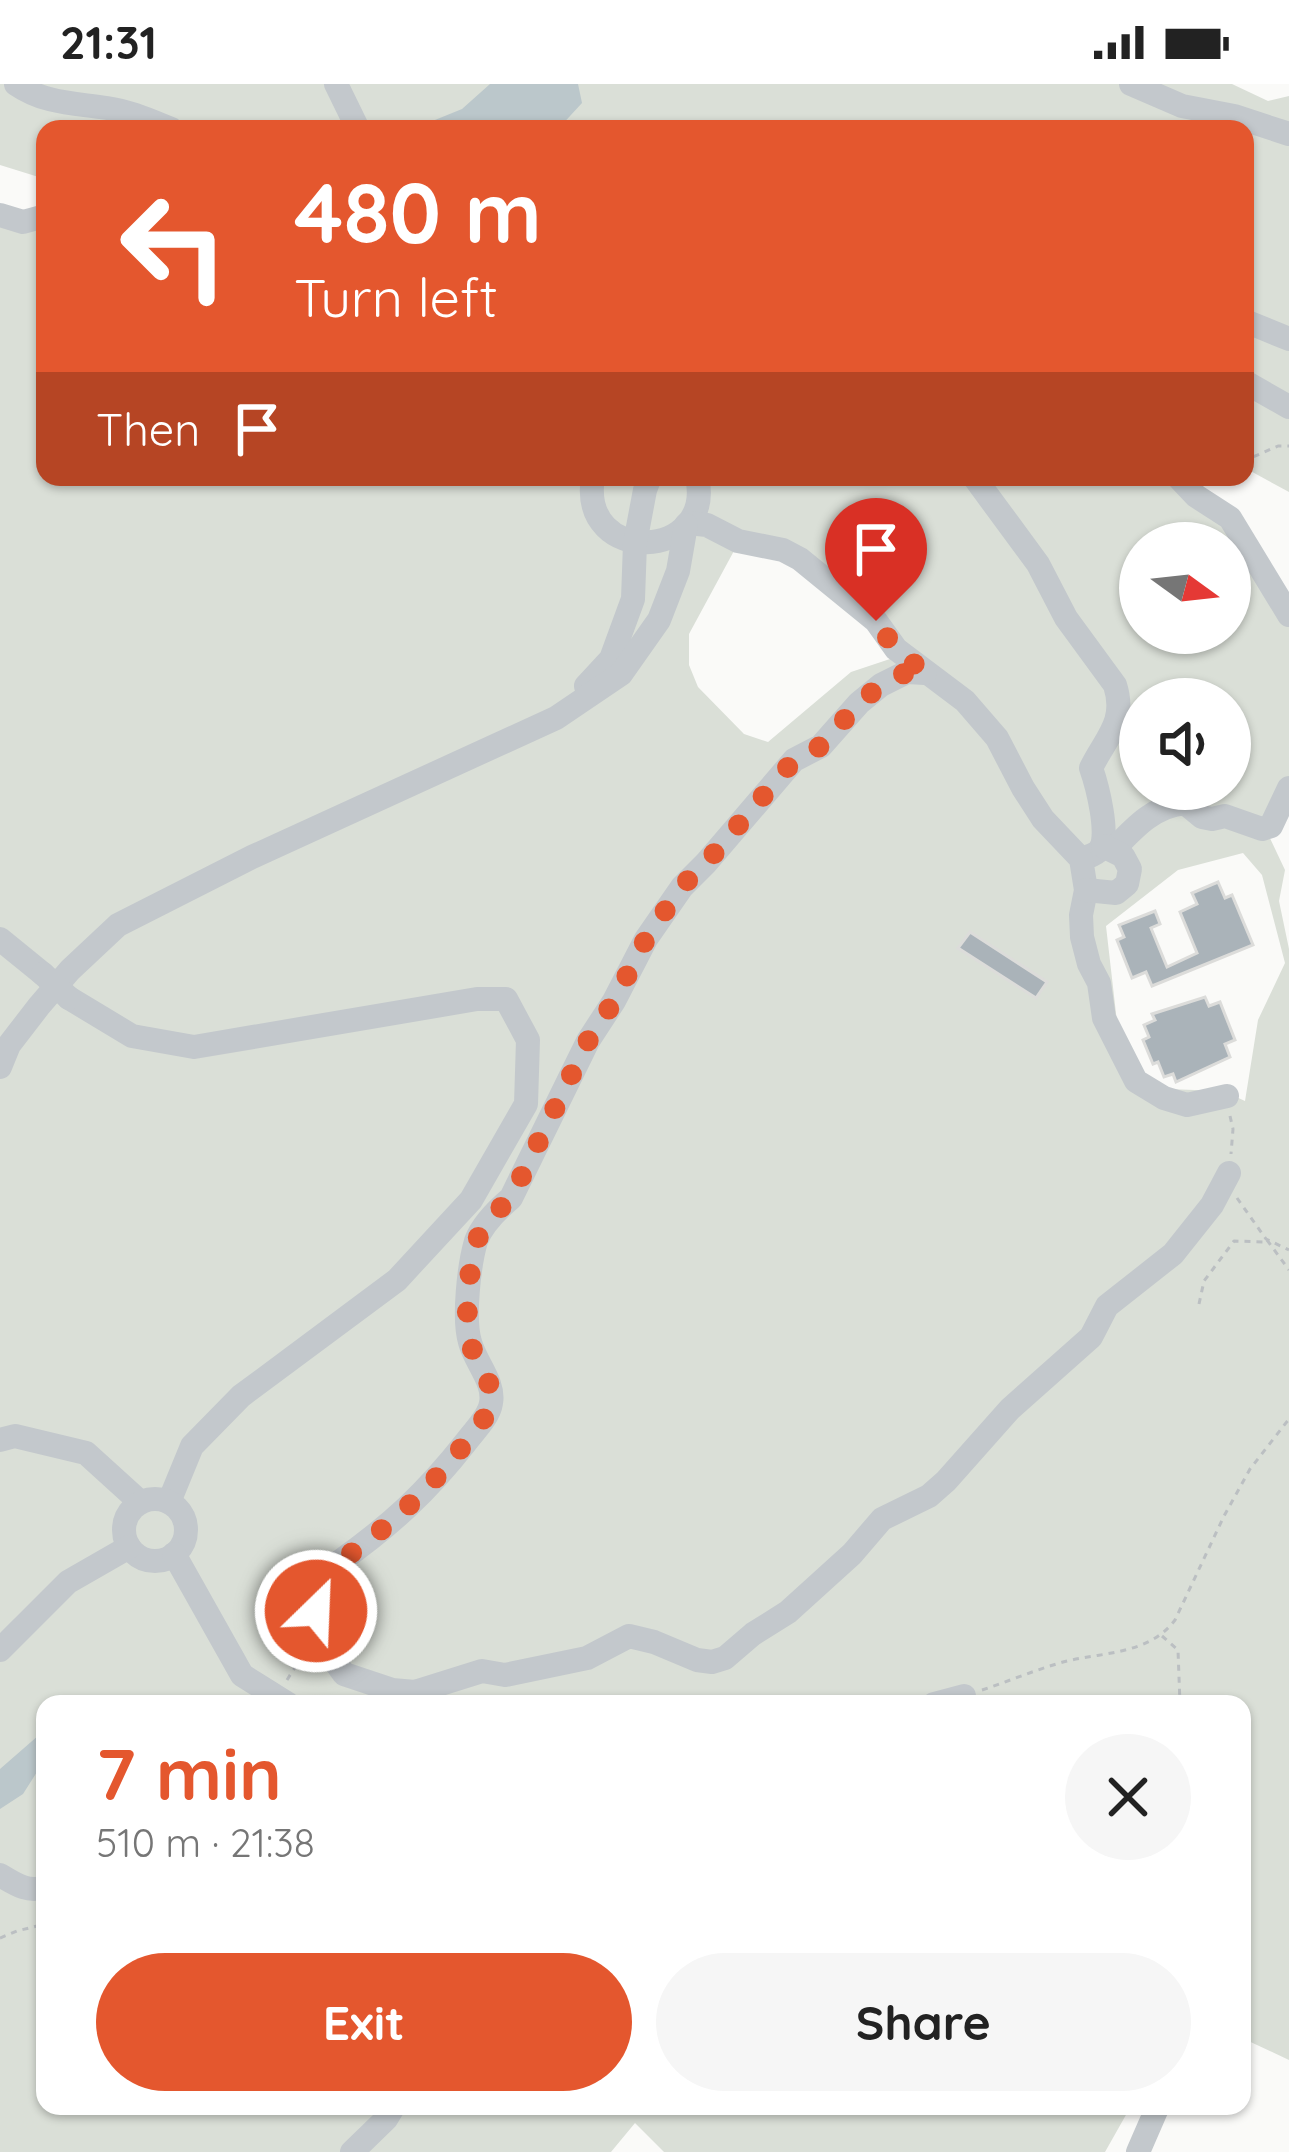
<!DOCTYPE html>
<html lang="en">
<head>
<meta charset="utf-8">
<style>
	:root { --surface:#fff; --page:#f6f6f6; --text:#222; --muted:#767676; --accent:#e4572e }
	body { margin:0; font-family:Quicksand,sans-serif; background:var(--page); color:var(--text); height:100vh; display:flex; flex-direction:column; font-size:45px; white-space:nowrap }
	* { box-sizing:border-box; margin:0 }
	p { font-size:39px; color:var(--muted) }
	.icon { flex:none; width:66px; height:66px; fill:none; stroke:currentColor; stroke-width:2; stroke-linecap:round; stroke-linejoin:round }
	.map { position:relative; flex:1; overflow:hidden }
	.details { position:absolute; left:36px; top:1611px; width:1215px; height:420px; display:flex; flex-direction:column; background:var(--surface); border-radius:24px; box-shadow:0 3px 9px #0004 }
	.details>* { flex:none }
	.banner { position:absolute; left:36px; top:36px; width:1218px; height:366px; border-radius:24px; box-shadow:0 3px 9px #0004; background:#e4572e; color:#fff; overflow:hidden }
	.needle { width:78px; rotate:105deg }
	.controls { position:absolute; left:1119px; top:438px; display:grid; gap:24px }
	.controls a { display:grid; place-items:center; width:132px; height:132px; border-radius:50%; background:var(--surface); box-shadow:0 3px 9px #0004; font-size:60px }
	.pin { position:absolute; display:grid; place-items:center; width:102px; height:102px; color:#fff; margin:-123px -51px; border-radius:50% 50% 50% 0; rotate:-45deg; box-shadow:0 0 12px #0007 }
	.pin .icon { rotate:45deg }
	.me { position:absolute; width:132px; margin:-66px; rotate:24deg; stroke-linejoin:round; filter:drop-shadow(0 0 9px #0008) }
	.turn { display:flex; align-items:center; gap:42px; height:252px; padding:0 60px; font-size:54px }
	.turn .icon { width:156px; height:156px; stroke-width:2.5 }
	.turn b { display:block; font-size:84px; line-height:102px }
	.then { display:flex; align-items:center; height:114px; padding:0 60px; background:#0003; gap:24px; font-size:45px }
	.round { display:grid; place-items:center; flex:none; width:126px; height:126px; border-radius:63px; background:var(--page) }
	.summary { display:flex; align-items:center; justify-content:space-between; height:204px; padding:0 60px }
	h1 { font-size:72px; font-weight:800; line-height:90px; color:var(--accent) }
	.button { display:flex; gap:24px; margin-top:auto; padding:24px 60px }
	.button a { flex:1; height:138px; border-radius:72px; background:var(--accent); color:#fff; font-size:48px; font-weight:800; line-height:138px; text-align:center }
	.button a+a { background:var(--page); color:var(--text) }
	.status { display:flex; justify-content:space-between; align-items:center; height:84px; padding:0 60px; background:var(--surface); direction:ltr }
	.status svg { height:33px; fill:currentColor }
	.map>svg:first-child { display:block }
	.green { fill:#dadfd7; fill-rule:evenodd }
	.water { fill:#bbc7cb }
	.building { fill:#aab3b9; stroke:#dcdcda; stroke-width:3 }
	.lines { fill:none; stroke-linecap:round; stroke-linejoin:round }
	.path { stroke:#bbbfc2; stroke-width:3; stroke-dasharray:6 6; stroke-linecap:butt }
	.minor { stroke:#c3c8cc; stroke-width:24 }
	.minor-bridge { stroke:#c3c8cc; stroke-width:24 }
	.route { stroke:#e4572e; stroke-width:21; stroke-dasharray:0 37.8 }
</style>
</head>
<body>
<div class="status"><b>21:31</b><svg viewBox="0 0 49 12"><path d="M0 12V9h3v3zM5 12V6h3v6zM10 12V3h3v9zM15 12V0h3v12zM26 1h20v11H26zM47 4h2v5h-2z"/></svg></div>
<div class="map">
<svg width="1289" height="2068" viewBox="0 0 1289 2068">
	<rect width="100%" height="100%" fill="#fafaf8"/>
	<g class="green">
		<path d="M0,0H1232L1268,17L1289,12V408L1245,384V45H45V95L0,81Z"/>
		<path d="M0,121L45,147V393H1185L1289,510V710L1268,750L1285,786L1279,817L1289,865V1976L1242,1954V1620H45V2022H1131L1105,2068H664L635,2039L611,2068H0ZM1140,459H1230V549H1140ZM735,465L773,467L870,546L890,575L851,588L768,658L744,650L698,603L689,581V550ZM1140,615H1230V705H1140ZM1243,769L1262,791L1285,879L1258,936L1245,1017L1223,1007L1167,1005L1146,993L1117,938L1106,842L1178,786Z"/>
	</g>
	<g class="water">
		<path d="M490,0H578L582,19L558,45H428L430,38L462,25Z"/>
		<path d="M45,1634V1673L42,1680L23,1710L0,1725V1685L39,1651Z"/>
	</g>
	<g class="building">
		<path d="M1218,798L1225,814L1232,811L1253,861L1152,902L1146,888L1132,894L1117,856L1124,853L1119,841L1155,827L1160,840L1151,844L1167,883L1197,869L1180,828L1197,820L1192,809Z"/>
		<path d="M970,848L1047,898L1036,914L958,864Z"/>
		<path d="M1205,913L1209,922L1220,918L1235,956L1225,960L1230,973L1176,998L1173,990L1164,993L1158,978L1153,980L1143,956L1149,953L1144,941L1155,936L1152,930Z"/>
	</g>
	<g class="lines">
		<g class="path">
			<path d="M1245,365L1253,373L1278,362H1289"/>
			<path d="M1230,1032L1233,1045L1231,1070"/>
			<path d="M1237,1114L1266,1155L1289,1166"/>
			<path d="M1267,1156L1289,1186"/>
			<path d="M1199,1220L1204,1197L1234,1157L1266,1158"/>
			<path d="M1162,1552L1178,1566L1180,1620"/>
			<path d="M287,1596L304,1569"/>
			<path d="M982,1606C1009,1597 1035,1586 1063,1578C1102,1568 1149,1571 1175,1536L1224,1432L1250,1385L1289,1335"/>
			<path d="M0,1854L17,1847L45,1840"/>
		</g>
		<g class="minor">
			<path d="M16,0C45,20 75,19 107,24C129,27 151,37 171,45"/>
			<path d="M336,0L358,45"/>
			<path d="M1131,0L1182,22L1234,32L1289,50"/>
			<path d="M0,131L23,138L45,132"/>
			<path d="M1245,237L1289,255"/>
			<path d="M1245,298L1289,323"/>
			<path d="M593,393C578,483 716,477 697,393"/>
			<path d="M974,393L1038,480L1066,534L1115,601C1127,638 1105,655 1091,684C1097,701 1110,751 1100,765C1097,770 1087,773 1081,775"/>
			<path d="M1178,393L1196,412L1230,434L1289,531"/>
			<path d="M688,439L707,441L738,457L783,466L800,475L876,537L896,565L965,617L997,654L1023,704L1043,735L1081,775L1086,806L1081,831L1082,853L1089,880L1099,899L1104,934L1136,997L1164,1014L1187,1021L1227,1012"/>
			<path d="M925,589L907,588L881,601L859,619L821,662L794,676L706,779L682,803L646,855L614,917L588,957L511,1114C498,1125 482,1141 476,1157C469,1181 463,1235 470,1258C475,1278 495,1298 491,1319C489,1333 474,1347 466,1358C426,1409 391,1441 339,1478L327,1482L318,1490L315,1500L317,1553L344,1590L392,1606L415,1608L482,1587L505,1591L587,1574L629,1552L654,1558L697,1576L712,1578L725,1574L753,1550L788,1528L852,1470L882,1435L929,1412L946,1397L1010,1325L1091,1253L1107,1222L1173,1170L1212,1121L1229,1089"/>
			<path d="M586,602L611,575L633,515L635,459L645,406L650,393"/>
			<path d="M1114,765C1135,743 1154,722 1185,719L1202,733L1212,735L1225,732L1262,745L1271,742L1289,704"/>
			<path d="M1086,806L1116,809L1127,800L1130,785L1123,772L1103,762"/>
			<path d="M0,855L43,890"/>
			<path d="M69,914L132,952L194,963L477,915H506L528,956L526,1020L471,1116L397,1196L241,1312L192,1362L169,1418"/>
			<path d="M0,983L9,961L39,922L70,886L118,841L252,773L556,634L621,590L659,536L678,487L686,441"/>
			<path d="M0,1356L15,1352L86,1369L140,1418"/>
			<circle cx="155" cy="1446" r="31"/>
			<path d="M174,1470L242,1591L288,1620"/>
			<path d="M0,1566L68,1498L129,1463"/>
			<path d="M934,1620L964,1612"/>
			<path d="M0,1791C15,1800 28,1809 45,1803"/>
			<path d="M352,2068L386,2035L394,2022"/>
			<path d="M1138,2068L1158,2022"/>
		</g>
		<path class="minor-bridge" d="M43,890L69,914"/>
	</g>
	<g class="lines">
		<path class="route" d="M316,1527C315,1502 313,1487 339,1478C390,1442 427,1408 466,1358C474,1347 488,1333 491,1319C495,1298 475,1278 470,1258C464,1235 469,1180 477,1157C482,1141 498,1126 511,1114L588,957L614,917L646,855L682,802L706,779L794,676L821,662L859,619L881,601L907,588L926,589L896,566L876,537"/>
	</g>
</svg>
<div class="controls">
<a><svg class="needle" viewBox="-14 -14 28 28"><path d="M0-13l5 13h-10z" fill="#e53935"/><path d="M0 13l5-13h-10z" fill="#767676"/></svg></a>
<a><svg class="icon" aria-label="sound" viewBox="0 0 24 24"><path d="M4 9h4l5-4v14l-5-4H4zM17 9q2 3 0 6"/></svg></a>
</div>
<div class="pin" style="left:876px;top:537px;background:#d93025"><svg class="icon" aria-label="arrive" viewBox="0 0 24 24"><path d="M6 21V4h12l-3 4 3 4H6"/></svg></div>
<svg class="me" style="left:316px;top:1527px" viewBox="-20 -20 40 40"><circle r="17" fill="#e4572e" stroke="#fff" stroke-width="3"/><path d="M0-11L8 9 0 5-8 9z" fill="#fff"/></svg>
<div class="banner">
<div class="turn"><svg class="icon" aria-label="left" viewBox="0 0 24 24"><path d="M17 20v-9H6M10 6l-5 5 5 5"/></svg><div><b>480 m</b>Turn left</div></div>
<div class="then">Then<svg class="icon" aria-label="arrive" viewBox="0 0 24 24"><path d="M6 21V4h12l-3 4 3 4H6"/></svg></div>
</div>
<section class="details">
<div class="summary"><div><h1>7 min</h1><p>510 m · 21:38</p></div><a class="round"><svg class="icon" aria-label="close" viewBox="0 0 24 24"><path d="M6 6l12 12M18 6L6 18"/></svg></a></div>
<div class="button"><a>Exit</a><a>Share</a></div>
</section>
</div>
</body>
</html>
